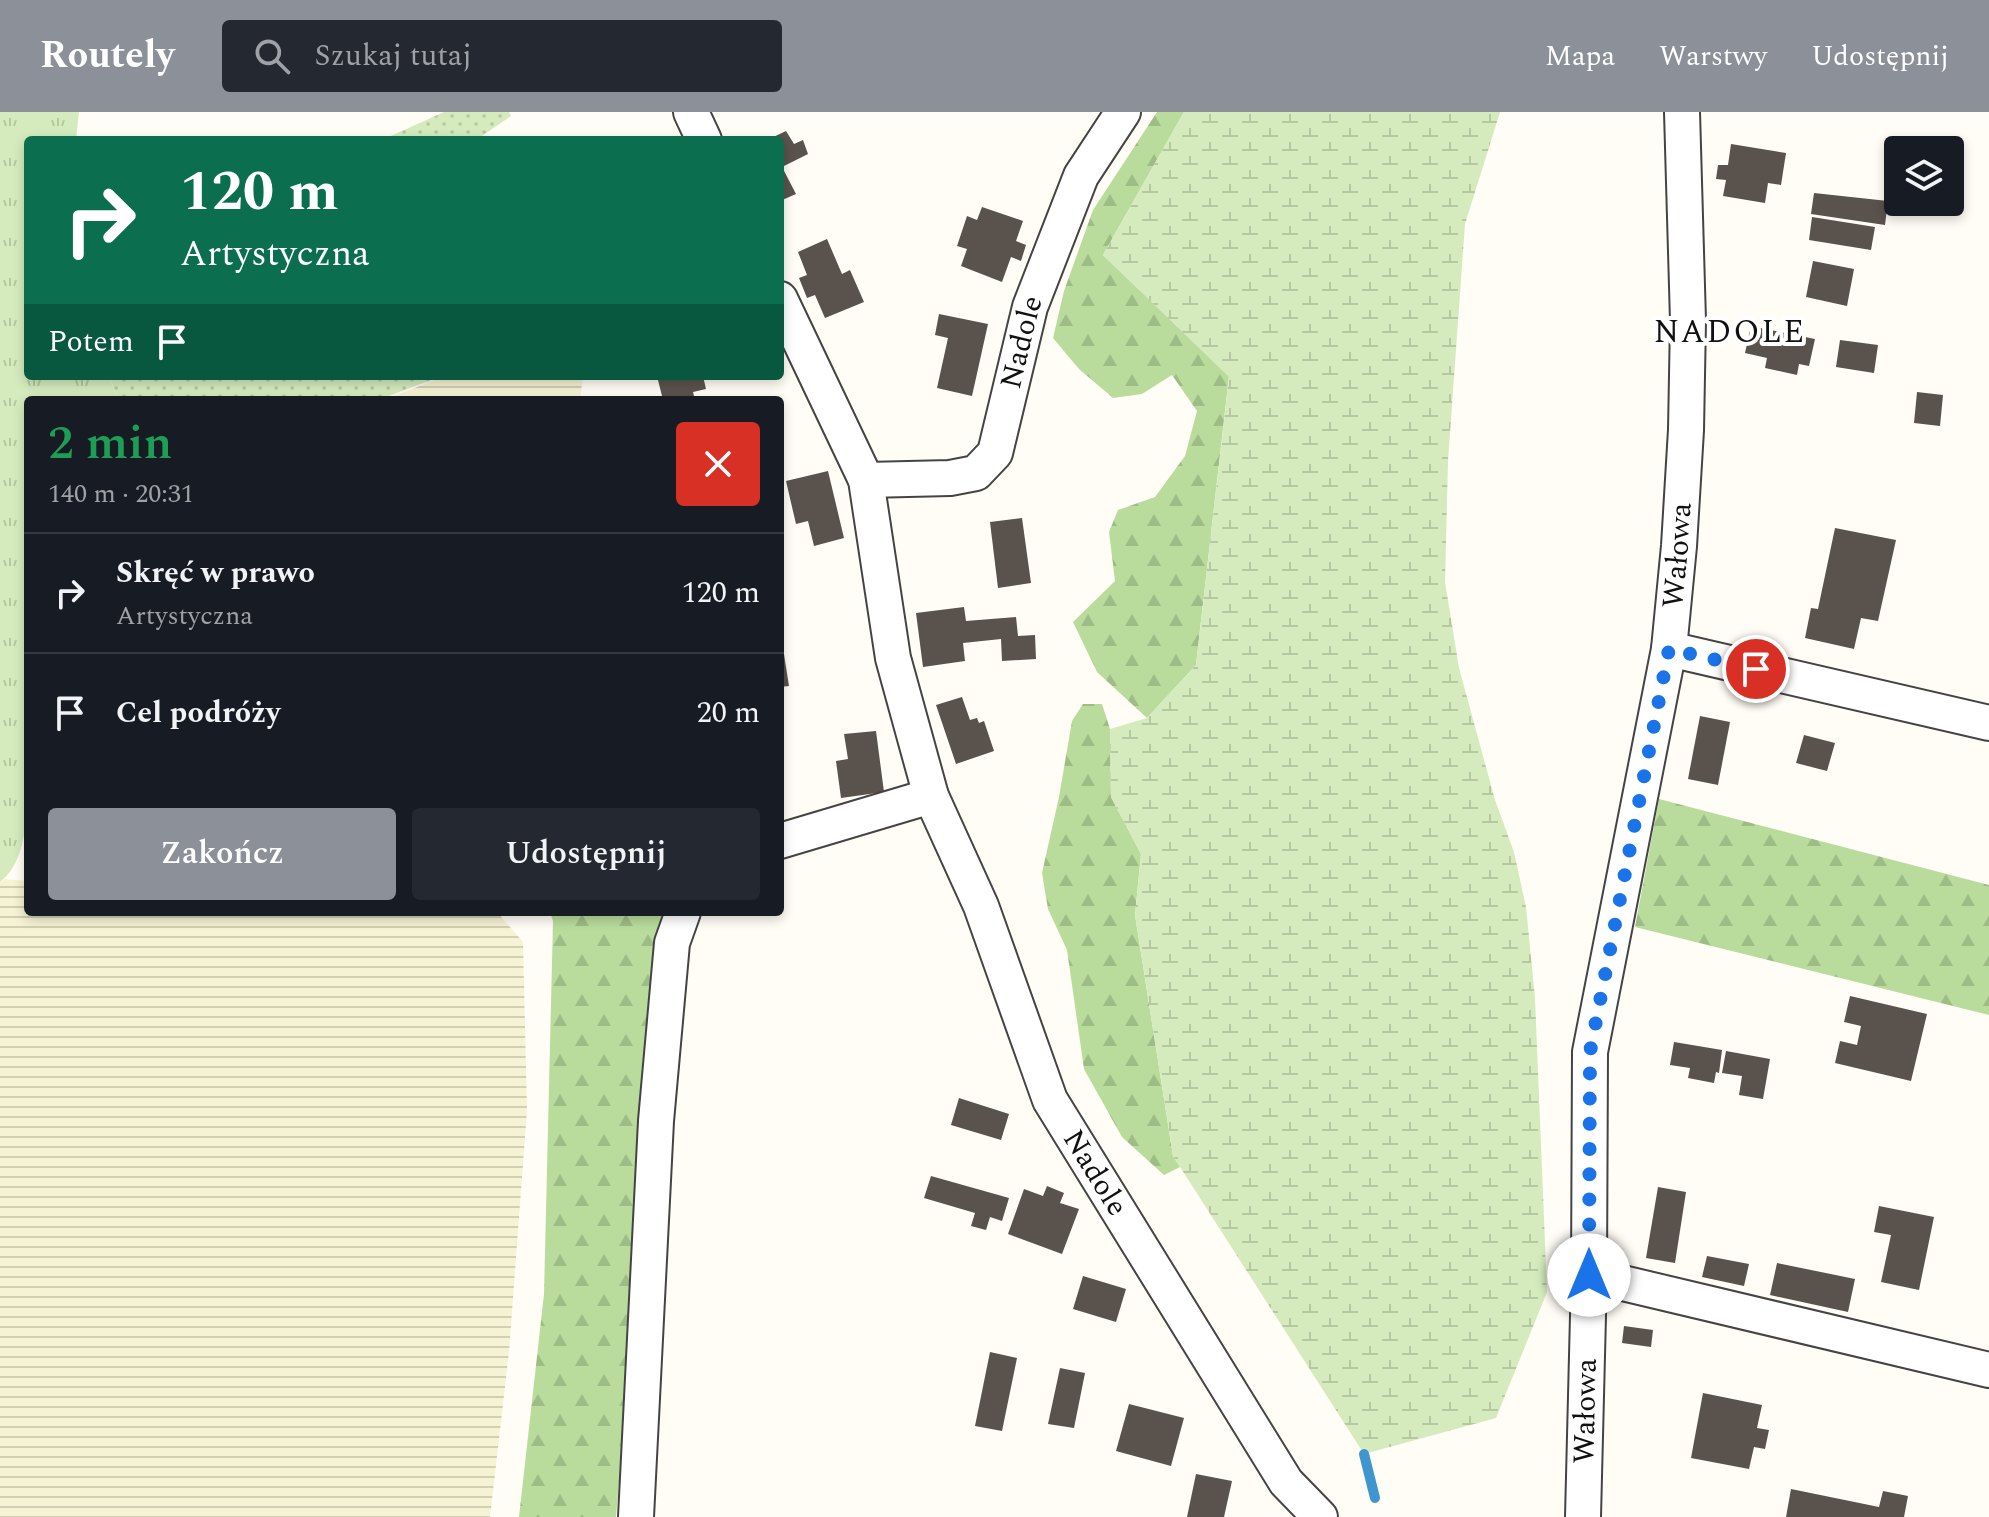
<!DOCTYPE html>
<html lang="pl">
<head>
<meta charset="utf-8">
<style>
	:root { --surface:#171b24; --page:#242831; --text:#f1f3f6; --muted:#9ea1a6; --line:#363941; --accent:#8c9099 }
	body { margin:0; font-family:Spectral,serif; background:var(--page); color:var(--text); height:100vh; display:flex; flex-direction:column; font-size:30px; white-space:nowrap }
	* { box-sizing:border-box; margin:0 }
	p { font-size:26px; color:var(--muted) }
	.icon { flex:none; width:44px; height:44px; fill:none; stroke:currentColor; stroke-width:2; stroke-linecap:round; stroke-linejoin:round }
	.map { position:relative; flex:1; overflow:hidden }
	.drawer { position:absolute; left:24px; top:284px; width:760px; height:520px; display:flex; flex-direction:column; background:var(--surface); border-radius:8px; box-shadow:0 4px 12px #0003 }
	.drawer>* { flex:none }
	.hud { position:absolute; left:24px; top:24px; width:760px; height:244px; border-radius:8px; box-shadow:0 4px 12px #0003; background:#0b6e4f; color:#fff; overflow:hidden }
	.controls { position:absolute; left:1884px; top:24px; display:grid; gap:16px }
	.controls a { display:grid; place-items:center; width:80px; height:80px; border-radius:8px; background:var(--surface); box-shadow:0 4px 12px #0003; font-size:40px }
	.pin { position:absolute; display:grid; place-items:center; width:68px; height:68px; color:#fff; margin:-34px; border:4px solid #fff; border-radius:50%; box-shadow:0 2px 8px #0007 }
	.me { position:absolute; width:88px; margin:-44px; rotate:0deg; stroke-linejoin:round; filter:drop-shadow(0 0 6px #0008) }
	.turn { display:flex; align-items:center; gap:28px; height:168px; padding:0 24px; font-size:36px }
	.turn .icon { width:104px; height:104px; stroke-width:2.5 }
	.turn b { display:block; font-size:56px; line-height:68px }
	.then { display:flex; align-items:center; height:76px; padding:0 24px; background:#0003; gap:16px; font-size:30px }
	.round { display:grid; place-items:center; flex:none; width:84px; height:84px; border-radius:8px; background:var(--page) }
	.summary { display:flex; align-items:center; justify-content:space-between; height:136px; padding:0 24px }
	h1 { font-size:48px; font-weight:600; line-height:60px; color:#1e9e55 }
	.cta { display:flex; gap:16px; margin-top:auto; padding:16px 24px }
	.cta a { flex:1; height:92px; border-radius:8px; background:var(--accent); color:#fff; font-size:32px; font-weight:600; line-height:92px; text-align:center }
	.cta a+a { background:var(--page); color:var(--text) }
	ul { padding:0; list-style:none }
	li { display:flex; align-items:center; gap:24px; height:120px; padding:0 24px; border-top:2px solid var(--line) }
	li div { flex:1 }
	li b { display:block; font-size:30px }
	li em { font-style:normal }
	header { display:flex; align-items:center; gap:48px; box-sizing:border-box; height:112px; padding:0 40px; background:var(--accent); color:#fff }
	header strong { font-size:38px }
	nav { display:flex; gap:44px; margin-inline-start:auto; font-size:28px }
	.search { width:560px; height:72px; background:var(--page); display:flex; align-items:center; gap:20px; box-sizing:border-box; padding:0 28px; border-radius:8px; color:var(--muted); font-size:30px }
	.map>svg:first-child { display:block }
	.farmland { fill:url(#farmland-rules) }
	.grass { fill:url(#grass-dots) }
	.forest { fill:url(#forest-firs) }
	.wetland { fill:url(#wetland-marsh) }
	.park { fill:url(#park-tufts) }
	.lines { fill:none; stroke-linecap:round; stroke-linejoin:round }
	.stream { stroke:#3f96cf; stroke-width:10 }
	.building { fill:#5a524d }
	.minor-casing { stroke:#444; stroke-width:38 }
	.minor { stroke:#fff; stroke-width:34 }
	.route { stroke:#1a73e8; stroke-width:14; stroke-dasharray:0 25.2 }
	.labels { text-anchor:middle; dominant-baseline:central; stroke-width:8; stroke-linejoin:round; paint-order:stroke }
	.street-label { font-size:30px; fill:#111; stroke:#fff }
	.neighbourhood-label { font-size:32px; letter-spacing:2px; fill:#111; stroke:#fff }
</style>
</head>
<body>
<header>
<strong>Routely</strong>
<div class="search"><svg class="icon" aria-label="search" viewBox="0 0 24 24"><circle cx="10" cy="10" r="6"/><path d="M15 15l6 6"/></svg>Szukaj tutaj</div>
<nav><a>Mapa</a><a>Warstwy</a><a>Udostępnij</a></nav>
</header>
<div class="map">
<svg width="1989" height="1405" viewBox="0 0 1989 1405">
	<defs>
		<pattern id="farmland-rules" width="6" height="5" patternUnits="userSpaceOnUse" patternTransform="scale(2)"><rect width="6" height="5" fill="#f6f3d4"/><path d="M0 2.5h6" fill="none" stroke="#d2cfb5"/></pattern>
		<pattern id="grass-dots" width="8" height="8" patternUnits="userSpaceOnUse" patternTransform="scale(2)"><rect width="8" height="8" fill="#d5ebbd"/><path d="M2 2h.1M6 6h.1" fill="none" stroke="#b6c8a1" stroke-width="1.8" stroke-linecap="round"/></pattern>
		<pattern id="forest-firs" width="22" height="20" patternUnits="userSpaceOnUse" patternTransform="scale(2)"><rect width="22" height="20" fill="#b9dc9c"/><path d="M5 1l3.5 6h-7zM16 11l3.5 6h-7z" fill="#9ebc85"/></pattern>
		<pattern id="wetland-marsh" width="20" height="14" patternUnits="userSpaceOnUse" patternTransform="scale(2)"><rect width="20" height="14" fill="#d5ebbd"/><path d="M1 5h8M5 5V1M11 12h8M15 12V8" fill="none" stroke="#b6c8a1"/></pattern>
		<pattern id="park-tufts" width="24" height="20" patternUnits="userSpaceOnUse" patternTransform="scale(2)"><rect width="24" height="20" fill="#d5ebbd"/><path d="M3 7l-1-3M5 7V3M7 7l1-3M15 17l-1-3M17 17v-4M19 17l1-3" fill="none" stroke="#b6c8a1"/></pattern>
	</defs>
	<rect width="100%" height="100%" fill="#fffdf5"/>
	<g class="farmland">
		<path d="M445,264H583L580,288H384Z"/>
		<path d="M5,767L28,769V800H497L523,830L527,998L509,1240L490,1405H0V770Z"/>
	</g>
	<g class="grass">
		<path d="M444,0H509L511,4L476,28H382Z"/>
		<path d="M109,264H442L378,288H118Z"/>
	</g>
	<g class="forest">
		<path d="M1157,0H1184L1103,143L1229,264L1196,553L1147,606L1097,560L1073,510L1115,469L1109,420L1118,398L1155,385L1185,344L1197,299L1172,263L1142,282L1113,286L1079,257L1053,226L1064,179L1093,98Z"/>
		<path d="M1083,592H1102L1110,617L1111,685L1141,742L1135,803L1173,1044L1180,1055L1164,1063L1122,1025L1084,957L1067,838L1048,797L1042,761L1059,685L1072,609Z"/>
		<path d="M1659,687L1989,773V903L1635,815Z"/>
		<path d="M550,800H667L616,1405H519L544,1182L553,809Z"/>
	</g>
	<path class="wetland" d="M1184,0H1500L1465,112L1448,349L1445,470L1459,556L1495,688L1514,740L1526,795L1535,886L1547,1180L1496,1306L1364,1342L1173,1044L1135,803L1141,742L1111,685L1110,617L1147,606L1196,553L1229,265L1103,143Z"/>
	<path class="park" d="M0,0H79L76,28H28V264H109L118,288H28V697C24,723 22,753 0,770Z"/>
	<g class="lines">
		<path class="stream" d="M1364,1342L1375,1386"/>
	</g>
	<g class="building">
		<path d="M786,19L794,32L803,28L808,42L782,55L796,82L780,89V28H767Z"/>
		<path d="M1731,32L1786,41L1781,73L1768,71L1765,91L1723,84L1726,68L1716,67L1718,53H1728Z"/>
		<path d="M1814,81L1888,89L1885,113L1811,102Z"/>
		<path d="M982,95L1023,109L1016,129L1026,133L1021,149L1011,145L1002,170L961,154L967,137L957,134L967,104L977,108Z"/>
		<path d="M1812,105L1875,115L1871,138L1809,128Z"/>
		<path d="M827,127L842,162L850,158L864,190L825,206L815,183L807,186L799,166L807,163L798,140Z"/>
		<path d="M1813,149L1854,157L1847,194L1806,185Z"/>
		<path d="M939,202L988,212L972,284L937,276L948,226L935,223Z"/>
		<path d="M1751,214L1815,227L1809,254L1799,252L1797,263L1765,256L1767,246L1745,241Z"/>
		<path d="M1840,228L1878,233L1874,261L1836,255Z"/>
		<path d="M671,264H703L706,277L693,280L695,288H663L658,268Z"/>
		<path d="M1917,280L1943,283L1940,314L1914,311Z"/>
		<path d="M828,359L844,426L814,434L808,409L796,412L786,369Z"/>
		<path d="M1022,406L1031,471L998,476L990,410Z"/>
		<path d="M1835,416L1896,428L1878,509L1861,506L1854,537L1805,526L1811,496L1818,497Z"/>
		<path d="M964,495L966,509L1016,505L1018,524L1035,523L1036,547L1002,549L1001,527L963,531L965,549L923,555L916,501Z"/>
		<path d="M780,536H783L789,574L780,575Z"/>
		<path d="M962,585L970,608L977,606L979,611L984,609L994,639L956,652L936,593Z"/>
		<path d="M1700,604L1730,610L1718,673L1688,667Z"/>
		<path d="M876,619L884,680L841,686L836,649L848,647L844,622Z"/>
		<path d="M1804,623L1835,631L1827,659L1796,651Z"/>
		<path d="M1850,884L1927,902L1911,969L1835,951L1840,929L1857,933L1861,914L1844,910Z"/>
		<path d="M1674,930L1722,938L1719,961L1716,960L1714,971L1688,966L1690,956L1670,953Z"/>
		<path d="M1726,939L1770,947L1763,987L1739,983L1742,964L1722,961Z"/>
		<path d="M959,986L1009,1002L1001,1028L951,1013Z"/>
		<path d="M931,1064L1009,1086L1002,1109L990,1105L986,1118L971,1114L975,1101L924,1086Z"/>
		<path d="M1047,1074L1064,1081L1060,1091L1079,1097L1062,1142L1008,1122L1024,1077L1043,1084Z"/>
		<path d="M1658,1075L1686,1080L1675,1151L1646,1146Z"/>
		<path d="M1879,1094L1934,1105L1919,1178L1881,1170L1891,1123L1874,1120Z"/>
		<path d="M1707,1144L1749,1152L1744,1174L1702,1165Z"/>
		<path d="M1777,1151L1855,1167L1848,1200L1770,1183Z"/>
		<path d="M1083,1164L1126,1177L1116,1210L1073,1197Z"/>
		<path d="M1624,1214L1653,1218L1651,1235L1622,1231Z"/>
		<path d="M990,1240L1017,1246L1002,1319L975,1314Z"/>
		<path d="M1060,1256L1085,1261L1074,1316L1048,1312Z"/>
		<path d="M1703,1281L1762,1293L1757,1316L1769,1318L1765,1337L1754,1335L1749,1357L1691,1346Z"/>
		<path d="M1129,1292L1184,1306L1171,1354L1116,1339Z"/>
		<path d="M1196,1362L1232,1369L1224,1405H1187Z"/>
		<path d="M1791,1377L1879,1395L1883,1379L1908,1384L1904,1405H1786Z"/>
	</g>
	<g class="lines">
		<defs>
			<g id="minor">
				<path d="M691,0L704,28"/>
				<path id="s1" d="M780,187L866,368L893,546L931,684L981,794L1050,988L1286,1370L1320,1405"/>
				<path id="s2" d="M866,368L950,366L976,361L995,341L1030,195L1081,64L1123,0"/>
				<path d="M1669,537L1989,611"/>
				<path d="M780,729L931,684"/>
				<path d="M1589,1163L1989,1258"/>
				<path d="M636,1405L656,1009L672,831L683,800"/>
				<path id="s3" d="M1583,1405L1589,1163L1590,940L1669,537L1679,434L1686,318L1688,209L1682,0"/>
			</g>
		</defs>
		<use href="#minor" class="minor-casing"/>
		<use href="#minor" class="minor"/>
	</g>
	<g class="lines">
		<path class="route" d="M1589,1163L1590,940L1669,537L1756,557"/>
	</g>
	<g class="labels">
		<g class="street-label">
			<text stroke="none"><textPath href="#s2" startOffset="252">Nadole</textPath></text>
			<text stroke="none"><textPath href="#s3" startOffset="970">Wałowa</textPath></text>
			<text stroke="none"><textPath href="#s1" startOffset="936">Nadole</textPath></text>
			<text stroke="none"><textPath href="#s3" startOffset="106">Wałowa</textPath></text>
		</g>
		<g class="neighbourhood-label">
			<text x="1730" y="220">NADOLE</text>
		</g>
	</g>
</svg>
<div class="controls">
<a><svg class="icon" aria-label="layers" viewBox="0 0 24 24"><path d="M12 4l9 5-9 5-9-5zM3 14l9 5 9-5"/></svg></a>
</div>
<div class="pin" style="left:1756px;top:557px;background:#d93025"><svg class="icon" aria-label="arrive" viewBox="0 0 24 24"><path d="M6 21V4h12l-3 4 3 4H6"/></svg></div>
<svg class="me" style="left:1589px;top:1163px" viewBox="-20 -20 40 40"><circle r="19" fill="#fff"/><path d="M0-13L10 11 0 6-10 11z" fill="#1a73e8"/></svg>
<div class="hud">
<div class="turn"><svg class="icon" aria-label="right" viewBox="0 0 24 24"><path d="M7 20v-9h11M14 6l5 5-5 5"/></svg><div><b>120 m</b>Artystyczna</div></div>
<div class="then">Potem<svg class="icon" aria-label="arrive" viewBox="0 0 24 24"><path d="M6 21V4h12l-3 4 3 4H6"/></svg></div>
</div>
<section class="drawer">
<div class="summary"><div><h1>2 min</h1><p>140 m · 20:31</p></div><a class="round" style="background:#d93025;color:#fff"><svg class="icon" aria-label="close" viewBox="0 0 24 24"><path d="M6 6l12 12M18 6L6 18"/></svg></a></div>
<ul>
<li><svg class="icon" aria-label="right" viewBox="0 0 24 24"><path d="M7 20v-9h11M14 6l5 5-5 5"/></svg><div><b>Skręć w prawo</b><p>Artystyczna</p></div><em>120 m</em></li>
<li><svg class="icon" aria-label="arrive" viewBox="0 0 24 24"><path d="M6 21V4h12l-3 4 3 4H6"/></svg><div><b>Cel podróży</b></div><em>20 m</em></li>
</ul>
<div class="cta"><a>Zakończ</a><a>Udostępnij</a></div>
</section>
</div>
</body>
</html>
